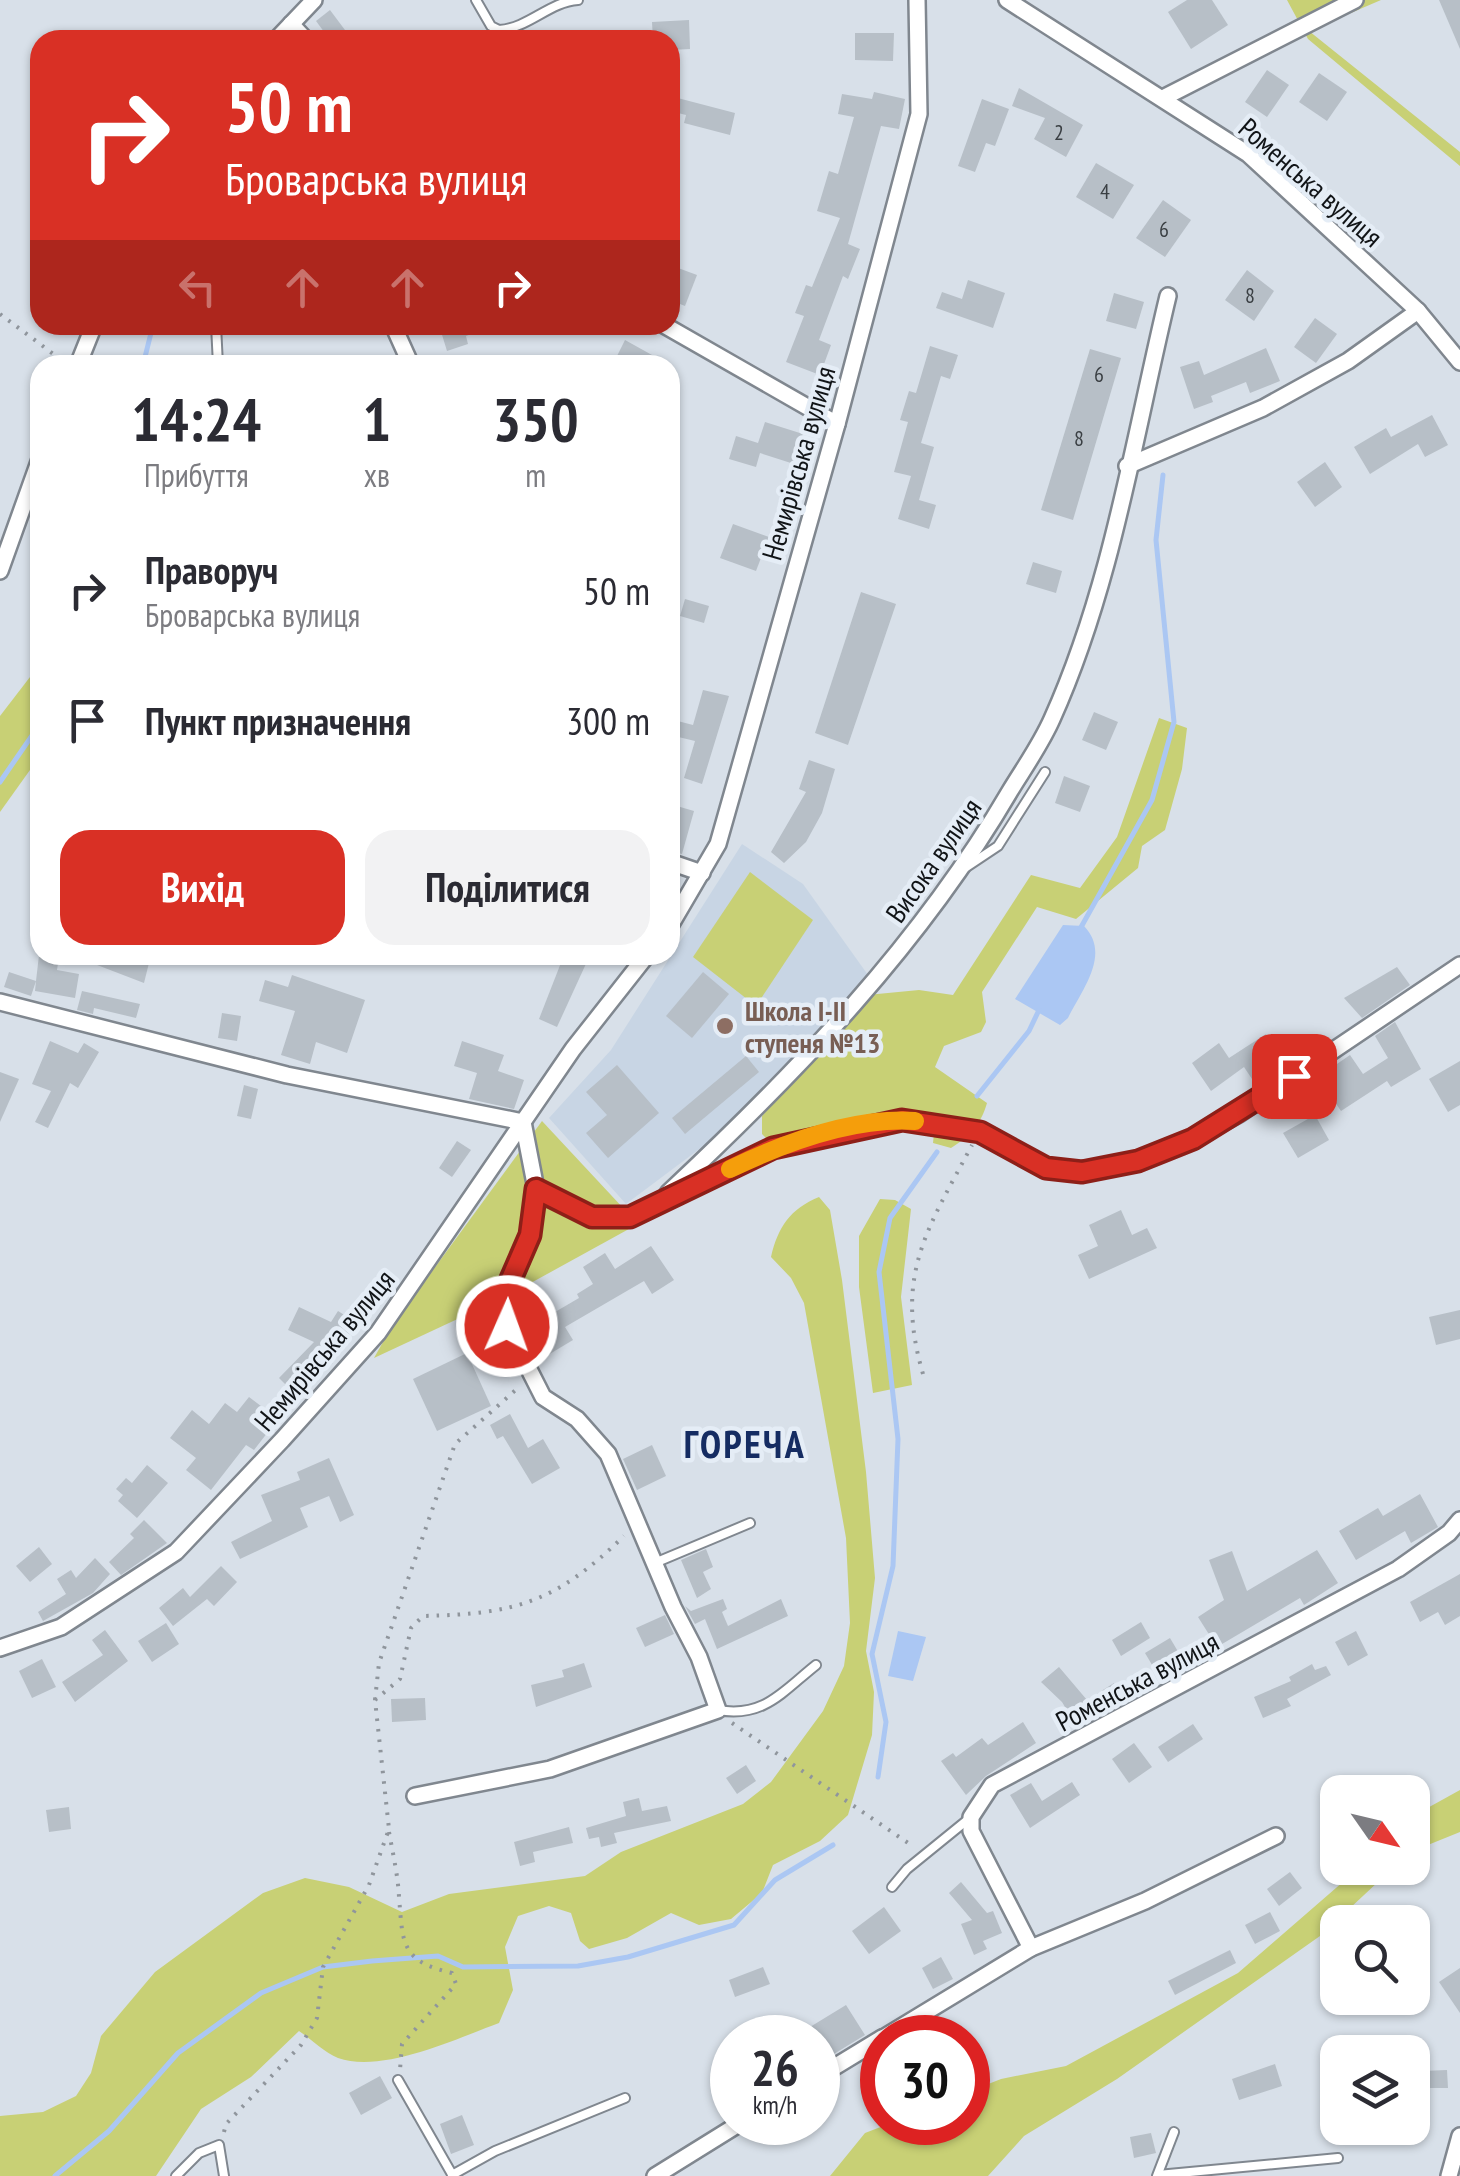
<!DOCTYPE html>
<html lang="uk">
<head>
<meta charset="utf-8">
<style>
	:root { --surface:#fff; --page:#f2f2f3; --text:#2b2b33; --muted:#7c7c81; --accent:#d93025 }
	body { margin:0; font-family:"PT Sans Narrow",sans-serif; background:var(--page); color:var(--text); height:100vh; display:flex; flex-direction:column; font-size:38px; white-space:nowrap }
	* { box-sizing:border-box; margin:0 }
	p { font-size:32px; color:var(--muted) }
	.icon { flex:none; width:55px; height:55px; fill:none; stroke:currentColor; stroke-width:2; stroke-linecap:round; stroke-linejoin:round }
	.map { position:relative; flex:1; overflow:hidden }
	.sheet { position:absolute; left:30px; top:355px; width:650px; height:610px; display:flex; flex-direction:column; background:var(--surface); border-radius:30px; box-shadow:0 2px 8px #0004 }
	.sheet>* { flex:none }
	.hud { position:absolute; left:30px; top:30px; width:650px; height:305px; border-radius:30px; box-shadow:0 2px 8px #0004; background:#d93025; color:#fff; overflow:hidden }
	.needle { width:65px; rotate:124deg }
	.tools { position:absolute; left:1320px; top:1775px; display:grid; gap:20px }
	.tools a { display:grid; place-items:center; width:110px; height:110px; border-radius:20px; background:var(--surface); box-shadow:0 2px 8px #0004; font-size:50px }
	.speed { position:absolute; left:710px; top:2015px; display:flex; gap:20px; font-size:50px; font-weight:700; text-align:center }
	.speed>* { display:grid; place-content:center; width:130px; height:130px; border-radius:50%; background:var(--surface); box-shadow:0 2px 8px #0004; line-height:1 }
	.speed small { font-size:25px; font-weight:400 }
	.speed .limit { border:15px solid #d22; background:#fff; color:#111 }
	.pin { position:absolute; display:grid; place-items:center; width:85px; height:85px; color:#fff; margin:-42px; border-radius:20px; box-shadow:0 5px 15px #0006 }
	.me { position:absolute; width:110px; margin:-55px; rotate:2deg; stroke-linejoin:round; filter:drop-shadow(0 0 8px #0008) }
	.turn { display:flex; align-items:center; gap:35px; height:210px; padding:0 30px; font-size:45px }
	.turn .icon { width:130px; height:130px; stroke-width:2.5 }
	.turn b { display:block; font-size:70px; line-height:85px }
	.lanes { display:flex; align-items:center; height:95px; padding:0 30px; background:#0003; justify-content:center; gap:50px; direction:ltr }
	.lanes .off { opacity:.35 }
	.eta { display:flex; justify-content:space-evenly; align-items:center; height:170px; text-align:center }
	.eta b { font-size:60px; font-weight:600; line-height:70px }
	.action { display:flex; gap:20px; margin-top:auto; padding:20px 30px }
	.action a { flex:1; height:115px; border-radius:30px; background:var(--accent); color:#fff; font-size:40px; font-weight:600; line-height:115px; text-align:center }
	.action a+a { background:var(--page); color:var(--text) }
	ul { padding:0; list-style:none }
	li { display:flex; align-items:center; gap:30px; height:130px; padding:0 30px }
	li div { flex:1 }
	li b { display:block; font-size:38px }
	li em { font-style:normal }
	.map>svg:first-child { display:block }
	.built { fill:#c8d5e4 }
	.green { fill:#c8d075 }
	.water { fill:#abc7f3 }
	.lines { fill:none; stroke-linecap:round; stroke-linejoin:round }
	.stream { stroke:#abc7f3; stroke-width:5 }
	.building { fill:#b7bfc7 }
	.lane-casing { stroke:#80878f; stroke-width:12 }
	.street-casing { stroke:#80878f; stroke-width:20 }
	.path { stroke:#8f959c; stroke-width:4; stroke-dasharray:2.5 8; stroke-linecap:butt }
	.lane { stroke:#fff; stroke-width:8 }
	.street { stroke:#fff; stroke-width:15 }
	.route-casing { stroke:#8d1f18; stroke-width:25 }
	.route { stroke:#d93025; stroke-width:18 }
	.slow { stroke:#f59e0b; stroke-width:18 }
	.education-dot { fill:#8d6e63; stroke:#e5edf6; stroke-width:4 }
	.labels { text-anchor:middle; dominant-baseline:central; stroke-width:9; stroke-linejoin:round; paint-order:stroke }
	.number-label { font-size:22px; fill:#3a3f43 }
	.street-label { font-size:28px; fill:#111417; stroke:#e5edf6 }
	.education-label { font-size:28px; font-weight:bold; fill:#785e54; stroke:#e5edf6; text-anchor:start }
	.district-label { font-size:38px; font-weight:bold; letter-spacing:2.5px; fill:#152c62; stroke:#e5edf6 }
</style>
</head>
<body>
<div class="map">
<svg width="1460" height="2176" viewBox="0 0 1460 2176">
	<rect width="100%" height="100%" fill="#d8e0e9"/>
	<path class="built" d="M742,844L803,884L868,975L734,1123L626,1204L549,1118L611,1050Z"/>
	<g class="green">
		<path d="M1287,0H1381L1309,31L1460,152V166L1308,39Z"/>
		<path d="M40,664V756L0,812V716Z"/>
		<path d="M1159,718L1187,728L1182,769L1165,830L1142,846L1138,868L1076,919L1037,907L982,992L986,1022L981,1032L944,1046L935,1067L987,1103C981,1124 970,1136 951,1148L933,1143L936,1114L856,1120L769,1141L762,1134V1116L867,995L919,990L953,995L1031,875L1080,888L1117,837Z"/>
		<path d="M750,872L813,920L756,1006L693,957Z"/>
		<path d="M542,1121L638,1224L509,1295L374,1358L392,1326Z"/>
		<path d="M819,1197L830,1210L842,1280L866,1472L875,1578L866,1651L874,1692L872,1735L848,1815L820,1841L773,1865L762,1893L731,1919L699,1925L671,1913L627,1938L589,1949L580,1941L571,1913L549,1906L518,1916L505,1947L513,1990L499,2023C458,2038 382,2074 338,2058C325,2053 311,2039 299,2031L251,2077L201,2109L156,2176H0V2116L43,2112L76,2096L91,2073L101,2036L155,1972L263,1893L305,1878L349,1887L402,1912L449,1894L585,1876L621,1852L743,1804L771,1782L823,1711L844,1666L850,1623L846,1538L804,1303L791,1278L771,1257C778,1227 790,1209 819,1197Z"/>
		<path d="M880,1199L895,1200L911,1209L901,1297L912,1385L873,1393L859,1287V1236Z"/>
		<path d="M1460,1790V1832L1413,1851V1816Z"/>
		<path d="M1359,1868H1393L1320,1936L1117,2079L1024,2136L988,2176H830L865,2133L891,2123L968,2122V2092L1001,2079L1066,2066L1238,1973Z"/>
	</g>
	<g class="water">
		<path d="M1063,925L1084,926C1111,954 1083,988 1068,1018L1060,1025L1015,999Z"/>
		<path d="M898,1631L926,1637L913,1681L888,1676Z"/>
	</g>
	<g class="lines">
		<g class="stream">
			<path d="M143,365L153,325"/>
			<path d="M0,782L40,724"/>
			<path d="M1080,929L1152,800L1174,722L1156,540L1163,475"/>
			<path d="M977,1096L1029,1031L1039,1010"/>
			<path d="M878,1777L886,1722L872,1654L893,1566L898,1439L879,1272L890,1218L937,1152"/>
			<path d="M55,2176L109,2131L178,2053L261,1993L323,1967L372,1961L438,1956L463,1967L578,1966L628,1957L734,1925L775,1880L833,1845"/>
		</g>
	</g>
	<g class="building">
		<path d="M1187,0H1212L1228,25L1191,49L1168,12Z"/>
		<path d="M1439,0H1460V49Z"/>
		<path d="M330,10L348,34L340,40H330L316,21Z"/>
		<path d="M689,20L690,49L670,50V40H653L652,22Z"/>
		<path d="M855,33H894L893,61L855,60Z"/>
		<path d="M1267,70L1289,85L1267,117L1245,102Z"/>
		<path d="M1319,73L1347,92L1327,121L1299,102Z"/>
		<path d="M1019,88L1083,125L1066,157L1034,139L1045,118L1012,106Z"/>
		<path d="M874,92L905,99L899,129L881,126L848,244L860,249L848,279L843,276L819,340L831,345L820,375L786,362L804,316L795,313L806,285L812,287L840,218L817,211L829,171L838,174L854,117L838,114L842,94L872,99Z"/>
		<path d="M670,96L735,113L730,135L684,123L686,115L670,111Z"/>
		<path d="M982,99L1009,109L995,146L986,143L975,172L958,166Z"/>
		<path d="M1096,163L1134,185L1113,219L1076,197Z"/>
		<path d="M1163,200L1191,220L1165,257L1136,238Z"/>
		<path d="M670,265L697,275L685,306L670,300Z"/>
		<path d="M1247,270L1274,291L1254,321L1225,300Z"/>
		<path d="M968,280L1005,293L993,328L936,308L942,292L962,299Z"/>
		<path d="M1114,293L1144,302L1136,329L1106,321Z"/>
		<path d="M1315,318L1337,334L1316,363L1294,347Z"/>
		<path d="M439,325H491V327L466,336L468,344L447,351Z"/>
		<path d="M625,340L670,365H624L615,360Z"/>
		<path d="M930,346L958,355L950,379L941,376L921,443L934,447L919,500L936,505L929,529L898,519L911,476L894,472L908,422L900,420L909,391L916,393Z"/>
		<path d="M1266,348L1280,381L1250,393L1246,382L1211,396L1213,402L1194,409L1180,367L1199,361L1204,375Z"/>
		<path d="M1090,349L1121,358L1073,520L1041,510Z"/>
		<path d="M1432,415L1448,445L1425,457L1418,444L1370,474L1354,447L1386,428L1391,437Z"/>
		<path d="M765,422L803,434L794,464L760,453L756,467L729,459L736,436L758,443Z"/>
		<path d="M1325,462L1342,487L1315,507L1297,482Z"/>
		<path d="M733,524L769,537L756,571L720,558Z"/>
		<path d="M1033,562L1062,571L1056,593L1026,584Z"/>
		<path d="M861,592L896,604L848,745L815,733Z"/>
		<path d="M685,599L709,606L704,623L680,616Z"/>
		<path d="M703,690L729,696L702,784L684,778L695,741L670,735V719L693,725Z"/>
		<path d="M1094,712L1118,722L1106,750L1082,740Z"/>
		<path d="M809,760L835,769L822,813L806,842L784,863L771,852L806,792L799,789Z"/>
		<path d="M1064,776L1090,786L1080,812L1055,803Z"/>
		<path d="M670,804L694,811L682,854L670,851Z"/>
		<path d="M39,955L59,957L57,970L79,974L75,998L35,991L36,981L31,996L4,987L9,972L36,981Z"/>
		<path d="M71,955H151L144,983Z"/>
		<path d="M564,955H590L557,1027L539,1019Z"/>
		<path d="M1397,967L1410,985L1362,1018L1344,998Z"/>
		<path d="M703,972L729,994L692,1038L666,1016Z"/>
		<path d="M292,975L365,1000L347,1053L316,1042L310,1064L281,1055L295,1011L259,1001L265,980L288,987Z"/>
		<path d="M82,991L140,1004L136,1018L94,1008L93,1014L77,1010Z"/>
		<path d="M222,1013L241,1016L237,1041L218,1038Z"/>
		<path d="M1395,1022L1421,1069L1391,1087L1387,1081L1341,1111L1318,1077L1350,1055L1363,1074L1388,1058L1375,1036Z"/>
		<path d="M1266,1034L1288,1068L1258,1088L1244,1067L1211,1091L1192,1063L1219,1043L1229,1058Z"/>
		<path d="M50,1041L78,1053L84,1043L99,1052L78,1088L70,1083L48,1128L35,1122L51,1091L32,1084Z"/>
		<path d="M462,1041L504,1055L498,1071L524,1080L514,1109L469,1099L477,1073L454,1066Z"/>
		<path d="M746,1056L759,1072L685,1134L672,1118Z"/>
		<path d="M1460,1061V1105L1448,1112L1429,1079Z"/>
		<path d="M617,1065L659,1113L608,1158L586,1133L607,1115L586,1092Z"/>
		<path d="M0,1072L19,1079L0,1122Z"/>
		<path d="M244,1085L258,1089L251,1119L237,1116Z"/>
		<path d="M1315,1115L1329,1140L1298,1158L1283,1133Z"/>
		<path d="M457,1141L471,1150L452,1177L439,1168Z"/>
		<path d="M1121,1210L1132,1235L1147,1228L1157,1248L1089,1279L1078,1255L1098,1246L1089,1225Z"/>
		<path d="M651,1246L674,1280L652,1294L644,1281L565,1327L573,1340L543,1358L526,1329L579,1298L577,1294L593,1284L583,1267L605,1253L615,1269Z"/>
		<path d="M299,1307L331,1322L338,1311L357,1323L332,1364L329,1362L296,1395L279,1378L314,1342L288,1330Z"/>
		<path d="M1460,1310V1339L1436,1345L1429,1317Z"/>
		<path d="M467,1353L491,1406L437,1431L413,1379Z"/>
		<path d="M249,1397L278,1419L254,1450L246,1445L211,1490L186,1470L196,1458L170,1438L192,1410L209,1424L225,1403L237,1412Z"/>
		<path d="M510,1414L528,1448L543,1439L560,1468L532,1484L503,1436L497,1439L490,1425Z"/>
		<path d="M652,1445L666,1476L637,1490L623,1459Z"/>
		<path d="M329,1458L354,1515L340,1522L329,1496L300,1508L308,1527L240,1559L231,1542L272,1521L261,1495L300,1480L297,1472Z"/>
		<path d="M147,1465L168,1483L137,1518L118,1501L123,1495L116,1489L126,1478L132,1483Z"/>
		<path d="M1420,1494L1438,1527L1411,1543L1405,1531L1356,1560L1339,1531L1378,1508L1383,1516Z"/>
		<path d="M144,1520L167,1543L121,1575L109,1562L134,1538L130,1534Z"/>
		<path d="M39,1547L52,1564L30,1582L16,1566Z"/>
		<path d="M706,1549L713,1567L703,1572L711,1589L697,1598L681,1560Z"/>
		<path d="M1317,1550L1338,1583L1304,1605L1300,1598L1217,1647L1198,1617L1224,1600L1209,1560L1232,1551L1247,1591Z"/>
		<path d="M95,1558L110,1574L93,1593L43,1621L38,1612L66,1594L57,1579L71,1570L76,1578Z"/>
		<path d="M221,1566L237,1582L214,1606L207,1599L173,1626L159,1608L183,1588L190,1597Z"/>
		<path d="M1460,1574V1616L1445,1625L1438,1612L1420,1622L1410,1602Z"/>
		<path d="M723,1599L727,1609L722,1612L728,1626L781,1599L788,1616L717,1649L705,1619L695,1624L685,1606L691,1611Z"/>
		<path d="M665,1615L674,1634L645,1647L636,1628Z"/>
		<path d="M1141,1622L1150,1638L1121,1656L1112,1640Z"/>
		<path d="M166,1623L179,1644L152,1662L138,1641Z"/>
		<path d="M105,1630L128,1661L75,1702L62,1682L103,1655L92,1640Z"/>
		<path d="M1356,1631L1368,1655L1348,1666L1335,1642Z"/>
		<path d="M1170,1638L1186,1665L1161,1680L1145,1653Z"/>
		<path d="M42,1659L56,1687L32,1698L19,1671Z"/>
		<path d="M584,1663L592,1687L536,1707L531,1685L564,1677L562,1670Z"/>
		<path d="M1312,1664L1315,1670L1326,1666L1331,1675L1287,1699L1291,1706L1263,1718L1254,1697L1291,1681L1289,1677Z"/>
		<path d="M1059,1667L1087,1700L1114,1683L1125,1701L1077,1727L1062,1702L1041,1682Z"/>
		<path d="M425,1698L426,1720L392,1722L391,1699Z"/>
		<path d="M1023,1722L1036,1743L986,1776L966,1795L941,1761L953,1753L956,1757L982,1738L988,1745Z"/>
		<path d="M1193,1724L1203,1739L1168,1762L1158,1747Z"/>
		<path d="M1134,1743L1152,1767L1129,1783L1112,1759Z"/>
		<path d="M746,1765L756,1781L737,1794L726,1778Z"/>
		<path d="M1072,1782L1080,1795L1030,1828L1010,1795L1031,1783L1042,1801Z"/>
		<path d="M639,1798L642,1811L667,1806L671,1821L614,1833L617,1843L601,1847L599,1837L589,1839L586,1828L626,1816L623,1802Z"/>
		<path d="M69,1807L71,1829L49,1832L46,1810Z"/>
		<path d="M569,1827L573,1843L533,1852L535,1862L520,1866L514,1842Z"/>
		<path d="M1290,1872L1302,1888L1279,1906L1267,1889Z"/>
		<path d="M961,1882L987,1913L993,1911L1002,1933L983,1941L987,1949L974,1955L961,1924L972,1920L949,1893Z"/>
		<path d="M884,1907L901,1931L869,1954L852,1931Z"/>
		<path d="M1270,1912L1280,1931L1255,1944L1245,1925Z"/>
		<path d="M1230,1950L1236,1963L1175,1995L1168,1981Z"/>
		<path d="M941,1957L953,1979L933,1989L922,1968Z"/>
		<path d="M763,1967L770,1984L735,1997L729,1980Z"/>
		<path d="M1460,1968V2013L1439,1982Z"/>
		<path d="M846,2005L865,2035L824,2060L818,2038H792Z"/>
		<path d="M1275,2064L1282,2086L1239,2100L1232,2079Z"/>
		<path d="M1447,2070L1448,2088H1423L1422,2071Z"/>
		<path d="M380,2076L392,2098L361,2115L349,2093Z"/>
		<path d="M462,2115L474,2145L451,2154L440,2124Z"/>
		<path d="M1151,2133L1156,2153L1134,2158L1130,2137Z"/>
	</g>
	<g class="lines">
		<defs>
			<g id="lane">
				<path d="M476,0L491,26L499,30C529,28 549,2 578,0"/>
				<path d="M216,325L218,365"/>
				<path d="M965,868L998,846L1045,772"/>
				<path d="M657,1562L750,1523"/>
				<path d="M718,1710C764,1718 782,1692 816,1665"/>
				<path d="M892,1887L907,1869L971,1817"/>
				<path d="M398,2080L453,2176"/>
				<path d="M452,2175L495,2151L625,2098"/>
				<path d="M1158,2175L1338,2158"/>
				<path d="M176,2176L199,2153L219,2145L224,2176"/>
				<path d="M1157,2176L1174,2132"/>
			</g>
			<g id="street">
				<path d="M1007,0L1248,154L1418,311L1460,362"/>
				<path d="M291,24L306,40"/>
				<path d="M276,40L314,0"/>
				<path d="M1163,98L1355,0"/>
				<path d="M393,325L411,365"/>
				<path d="M664,325L837,424"/>
				<path d="M78,365L94,325"/>
				<path d="M1127,466L1263,408L1348,361L1418,311"/>
				<path d="M0,571L40,459"/>
				<path d="M670,862L702,873"/>
				<path d="M670,926L718,844L837,424L919,114L917,0"/>
				<path d="M0,1002L287,1075L523,1122L536,1189L591,1217H630L773,1148L902,1120L979,1132L1046,1167L1082,1172L1138,1161L1193,1139L1239,1114L1460,965"/>
				<path d="M668,1193C797,1072 920,945 1010,791C1024,768 1041,744 1052,719C1112,586 1134,437 1168,296"/>
				<path d="M0,1648L61,1627L176,1552L282,1440L378,1333L573,1049L647,955"/>
				<path d="M415,1796L550,1769L718,1710L699,1657L673,1607L608,1454L577,1419L543,1397L507,1326L501,1302L530,1235L536,1189"/>
				<path d="M1031,1948L971,1831V1817L992,1785L1398,1569L1449,1533L1460,1520"/>
				<path d="M883,2038L1031,1948L1145,1901L1276,1836"/>
				<path d="M818,2077L882,2038"/>
				<path d="M655,2176L742,2122"/>
				<path d="M1449,2176L1460,2136"/>
			</g>
		</defs>
		<use href="#lane" class="lane-casing"/>
		<use href="#street" class="street-casing"/>
		<g class="path">
			<path d="M0,314L64,362"/>
			<path d="M923,1374C894,1275 927,1230 972,1145"/>
			<path d="M375,1700L379,1663L455,1444L519,1387"/>
			<path d="M732,1723L914,1847"/>
			<path d="M389,1832C393,1854 398,1876 399,1897C403,1943 400,1961 452,1973L456,1984L402,2044L400,2070"/>
			<path d="M224,2132L226,2124L301,2045L317,2018L323,1967L369,1885L389,1829L375,1700L400,1679L411,1628L423,1616C517,1614 556,1602 624,1536"/>
		</g>
		<use href="#lane" class="lane"/>
		<use href="#street" class="street"/>
	</g>
	<g class="lines">
		<defs>
			<path id="route" d="M507,1326L501,1302L530,1235L536,1189L592,1217H630L773,1148L902,1120L980,1132L1046,1168L1082,1172L1138,1161L1193,1139L1294,1076"/>
		</defs>
		<use href="#route" class="route-casing"/>
		<use href="#route" class="route"/>
		<path class="slow" d="M730,1169C784,1143 854,1117 915,1121"/>
	</g>
	<circle class="education-dot" cx="725" cy="1026" r="10"/>
	<g class="labels">
		<g class="number-label">
			<text x="1059" y="132">2</text>
			<text x="1105" y="191">4</text>
			<text x="1164" y="229">6</text>
			<text x="1250" y="295">8</text>
			<text x="1099" y="374">6</text>
			<text x="1079" y="438">8</text>
		</g>
		<g class="street-label">
			<text transform="translate(1311 182) rotate(41)">Роменська вулиця</text>
			<text transform="translate(798 463) rotate(-74)">Немирівська вулиця</text>
			<text transform="translate(933 860) rotate(-55)">Висока вулиця</text>
			<text transform="translate(324 1350) rotate(-50)">Немирівська вулиця</text>
			<text transform="translate(1137 1681) rotate(-28)">Роменська вулиця</text>
		</g>
		<g class="education-label">
			<text x="745" y="1010">Школа I-II<tspan x="745" dy="32">ступеня №13</tspan></text>
		</g>
		<g class="district-label">
			<text x="745" y="1443">ГОРЕЧА</text>
		</g>
	</g>
</svg>
<div class="tools">
<a><svg class="needle" viewBox="-14 -14 28 28"><path d="M0-13l5 13h-10z" fill="#e53935"/><path d="M0 13l5-13h-10z" fill="#7c7c81"/></svg></a>
<a><svg class="icon" aria-label="search" viewBox="0 0 24 24"><circle cx="10" cy="10" r="6"/><path d="M15 15l6 6"/></svg></a>
<a><svg class="icon" aria-label="layers" viewBox="0 0 24 24"><path d="M12 4l9 5-9 5-9-5zM3 14l9 5 9-5"/></svg></a>
</div>
<div class="speed"><div>26<small>km/h</small></div><div class="limit">30</div></div>
<div class="pin" style="left:1294px;top:1076px;background:#d93025"><svg class="icon" aria-label="arrive" viewBox="0 0 24 24"><path d="M6 21V4h12l-3 4 3 4H6"/></svg></div>
<svg class="me" style="left:507px;top:1326px" viewBox="-20 -20 40 40"><circle r="17" fill="#d93025" stroke="#fff" stroke-width="3"/><path d="M0-11L8 9 0 5-8 9z" fill="#fff"/></svg>
<div class="hud">
<div class="turn"><svg class="icon" aria-label="right" viewBox="0 0 24 24"><path d="M7 20v-9h11M14 6l5 5-5 5"/></svg><div><b>50 m</b>Броварська вулиця</div></div>
<div class="lanes"><svg class="icon off" aria-label="left" viewBox="0 0 24 24"><path d="M17 20v-9H6M10 6l-5 5 5 5"/></svg><svg class="icon off" aria-label="ahead" viewBox="0 0 24 24"><path d="M12 20V5M6 11l6-6 6 6"/></svg><svg class="icon off" aria-label="ahead" viewBox="0 0 24 24"><path d="M12 20V5M6 11l6-6 6 6"/></svg><svg class="icon" aria-label="right" viewBox="0 0 24 24"><path d="M7 20v-9h11M14 6l5 5-5 5"/></svg></div>
</div>
<section class="sheet">
<div class="eta">
<div><b>14:24</b><p>Прибуття</p></div>
<div><b>1</b><p>хв</p></div>
<div><b>350</b><p>m</p></div>
</div>
<ul>
<li><svg class="icon" aria-label="right" viewBox="0 0 24 24"><path d="M7 20v-9h11M14 6l5 5-5 5"/></svg><div><b>Праворуч</b><p>Броварська вулиця</p></div><em>50 m</em></li>
<li><svg class="icon" aria-label="arrive" viewBox="0 0 24 24"><path d="M6 21V4h12l-3 4 3 4H6"/></svg><div><b>Пункт призначення</b></div><em>300 m</em></li>
</ul>
<div class="action"><a>Вихід</a><a>Поділитися</a></div>
</section>
</div>
</body>
</html>
